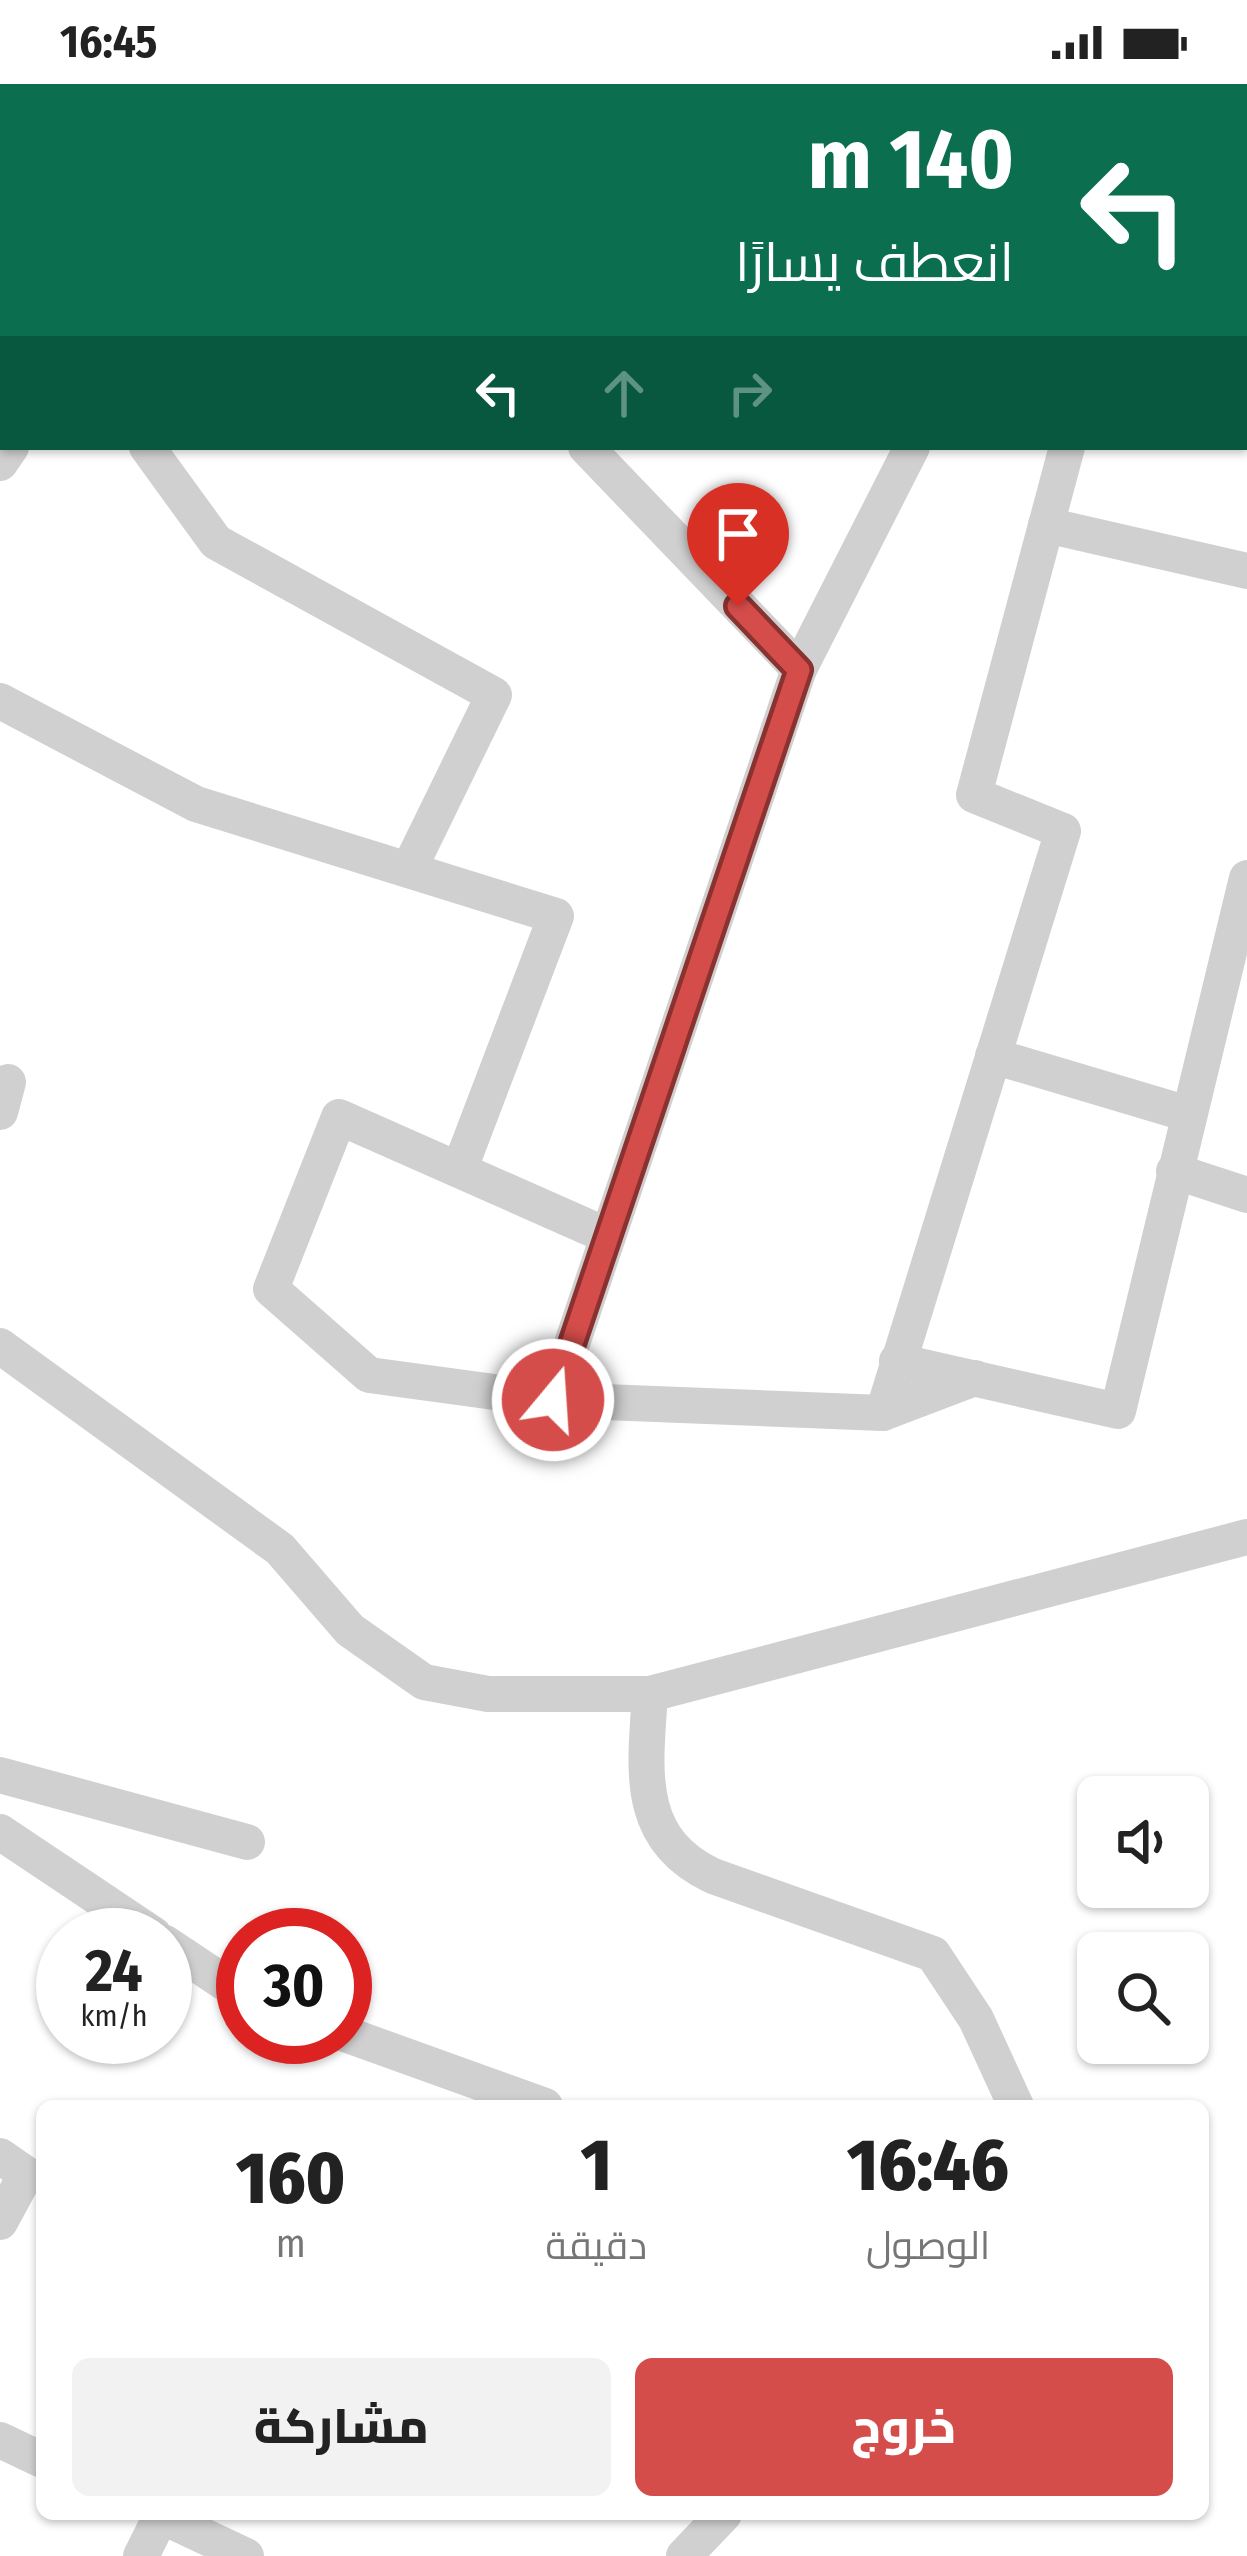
<!DOCTYPE html>
<html lang="ar">
<head>
<meta charset="utf-8">
<style>
	:root { --surface:#fff; --page:#f2f2f2; --text:#222; --muted:#767676; --accent:#d54d4a }
	body { margin:0; font-family:"Fira Sans Condensed",Cairo,sans-serif; background:var(--page); color:var(--text); direction:rtl; height:100vh; display:flex; flex-direction:column; font-size:45px; white-space:nowrap }
	* { box-sizing:border-box; margin:0 }
	p { font-size:39px; color:var(--muted) }
	.icon { flex:none; width:66px; height:66px; fill:none; stroke:currentColor; stroke-width:2; stroke-linecap:round; stroke-linejoin:round }
	.map { position:relative; flex:1; overflow:hidden; direction:ltr }
	.drawer { position:absolute; left:36px; top:2016px; width:1173px; height:420px; display:flex; flex-direction:column; background:var(--surface); border-radius:18px; box-shadow:0 3px 9px #0004; direction:rtl }
	.drawer>* { flex:none }
	.hud { position:absolute; left:0px; top:0px; width:1248px; height:366px; box-shadow:0 3px 9px #0004; direction:rtl; background:#0b6e4f; color:#fff; overflow:hidden }
	.controls { position:absolute; left:1077px; top:1692px; display:grid; gap:24px }
	.controls a { display:grid; place-items:center; width:132px; height:132px; border-radius:18px; background:var(--surface); box-shadow:0 3px 9px #0004; font-size:60px }
	.speed { position:absolute; left:36px; top:1824px; display:flex; gap:24px; font-size:60px; font-weight:700; text-align:center }
	.speed>* { display:grid; place-content:center; width:156px; height:156px; border-radius:50%; background:var(--surface); box-shadow:0 3px 9px #0004; line-height:1 }
	.speed small { font-size:30px; font-weight:400 }
	.speed .limit { border:18px solid #d22; background:#fff; color:#111 }
	.pin { position:absolute; display:grid; place-items:center; width:102px; height:102px; color:#fff; margin:-123px -51px; border-radius:50% 50% 50% 0; rotate:-45deg; box-shadow:0 0 12px #0007 }
	.pin .icon { rotate:45deg }
	.me { position:absolute; width:132px; margin:-66px; rotate:18deg; stroke-linejoin:round; filter:drop-shadow(0 0 9px #0008) }
	.turn { display:flex; align-items:center; gap:42px; height:252px; padding:0 36px; font-size:54px }
	.turn .icon { width:156px; height:156px; stroke-width:2.5 }
	.turn b { display:block; font-size:84px; line-height:102px }
	.lanes { display:flex; align-items:center; height:114px; padding:0 36px; background:#0003; justify-content:center; gap:60px; direction:ltr }
	.lanes .off { opacity:.35 }
	.eta { display:flex; justify-content:space-evenly; align-items:center; height:204px; text-align:center }
	.eta b { font-size:72px; font-weight:800; line-height:84px }
	.action { display:flex; gap:24px; margin-top:auto; padding:24px 36px }
	.action a { flex:1; height:138px; border-radius:18px; background:var(--accent); color:#fff; font-size:48px; font-weight:800; line-height:138px; text-align:center }
	.action a+a { background:var(--page); color:var(--text) }
	.status { display:flex; justify-content:space-between; align-items:center; height:84px; padding:0 60px; background:var(--surface); direction:ltr }
	.status svg { height:33px; fill:currentColor }
	.map>svg:first-child { display:block }
	.lines { fill:none; stroke-linecap:round; stroke-linejoin:round }
	.minor { stroke:#d0d0d0; stroke-width:36 }
	.route-casing { stroke:#8a3230; stroke-width:30 }
	.route { stroke:#d54d4a; stroke-width:21 }
</style>
</head>
<body>
<div class="status"><b>16:45</b><svg viewBox="0 0 49 12"><path d="M0 12V9h3v3zM5 12V6h3v6zM10 12V3h3v9zM15 12V0h3v12zM26 1h20v11H26zM47 4h2v5h-2z"/></svg></div>
<div class="map">
<svg width="1247" height="2472" viewBox="0 0 1247 2472">
	<rect width="100%" height="100%" fill="#fff"/>
	<g class="lines">
		<g class="minor">
			<path d="M433,0L460,3"/>
			<path d="M261,3V0"/>
			<path d="M1133,3L1134,0"/>
			<path d="M1245,190L1247,191"/>
			<path d="M0,243L3,244"/>
			<path d="M147,363L216,458L494,611L410,783"/>
			<path d="M586,363L799,585"/>
			<path d="M0,379L11,363"/>
			<path d="M1046,441L1247,487"/>
			<path d="M0,617L196,720L556,832L460,1084"/>
			<path d="M993,972L1188,1030"/>
			<path d="M0,1028L8,998"/>
			<path d="M1174,1087L1247,1111"/>
			<path d="M608,1152L339,1033L271,1205L369,1291L553,1316L883,1329L975,1294"/>
			<path d="M0,1262L280,1465L350,1546L424,1598L488,1610H650L1247,1453"/>
			<path d="M897,1277L1118,1327L1247,794"/>
			<path d="M553,1316L799,585L912,363"/>
			<path d="M883,1329L1063,747L974,711L1067,363"/>
			<path d="M650,1610C645,1686 634,1755 713,1792L933,1870L976,1935L1016,2022"/>
			<path d="M0,1691L247,1758"/>
			<path d="M0,1748L154,1851"/>
			<path d="M165,1859L243,1911"/>
			<path d="M345,1950L545,2022"/>
			<path d="M0,2072L26,2090L0,2138"/>
			<path d="M0,2356L42,2376"/>
			<path d="M157,2430L246,2472"/>
			<path d="M141,2472L161,2432"/>
			<path d="M684,2472L724,2430"/>
		</g>
	</g>
	<g class="lines">
		<defs>
			<path id="route" d="M553,1316L799,586L738,522"/>
		</defs>
		<use href="#route" class="route-casing"/>
		<use href="#route" class="route"/>
	</g>
</svg>
<div class="controls">
<a><svg class="icon" aria-label="sound" viewBox="0 0 24 24"><path d="M4 9h4l5-4v14l-5-4H4zM17 9q2 3 0 6"/></svg></a>
<a><svg class="icon" aria-label="search" viewBox="0 0 24 24"><circle cx="10" cy="10" r="6"/><path d="M15 15l6 6"/></svg></a>
</div>
<div class="speed"><div>24<small>km/h</small></div><div class="limit">30</div></div>
<div class="pin" style="left:738px;top:522px;background:#d93025"><svg class="icon" aria-label="arrive" viewBox="0 0 24 24"><path d="M6 21V4h12l-3 4 3 4H6"/></svg></div>
<svg class="me" style="left:553px;top:1316px" viewBox="-20 -20 40 40"><circle r="17" fill="#d54d4a" stroke="#fff" stroke-width="3"/><path d="M0-11L8 9 0 5-8 9z" fill="#fff"/></svg>
<div class="hud">
<div class="turn"><svg class="icon" aria-label="left" viewBox="0 0 24 24"><path d="M17 20v-9H6M10 6l-5 5 5 5"/></svg><div><b>140 m</b>انعطف يسارًا</div></div>
<div class="lanes"><svg class="icon" aria-label="left" viewBox="0 0 24 24"><path d="M17 20v-9H6M10 6l-5 5 5 5"/></svg><svg class="icon off" aria-label="ahead" viewBox="0 0 24 24"><path d="M12 20V5M6 11l6-6 6 6"/></svg><svg class="icon off" aria-label="right" viewBox="0 0 24 24"><path d="M7 20v-9h11M14 6l5 5-5 5"/></svg></div>
</div>
<section class="drawer">
<div class="eta">
<div><b>16:46</b><p>الوصول</p></div>
<div><b>1</b><p>دقيقة</p></div>
<div><b>160</b><p>m</p></div>
</div>
<div class="action"><a>خروج</a><a>مشاركة</a></div>
</section>
</div>
</body>
</html>
